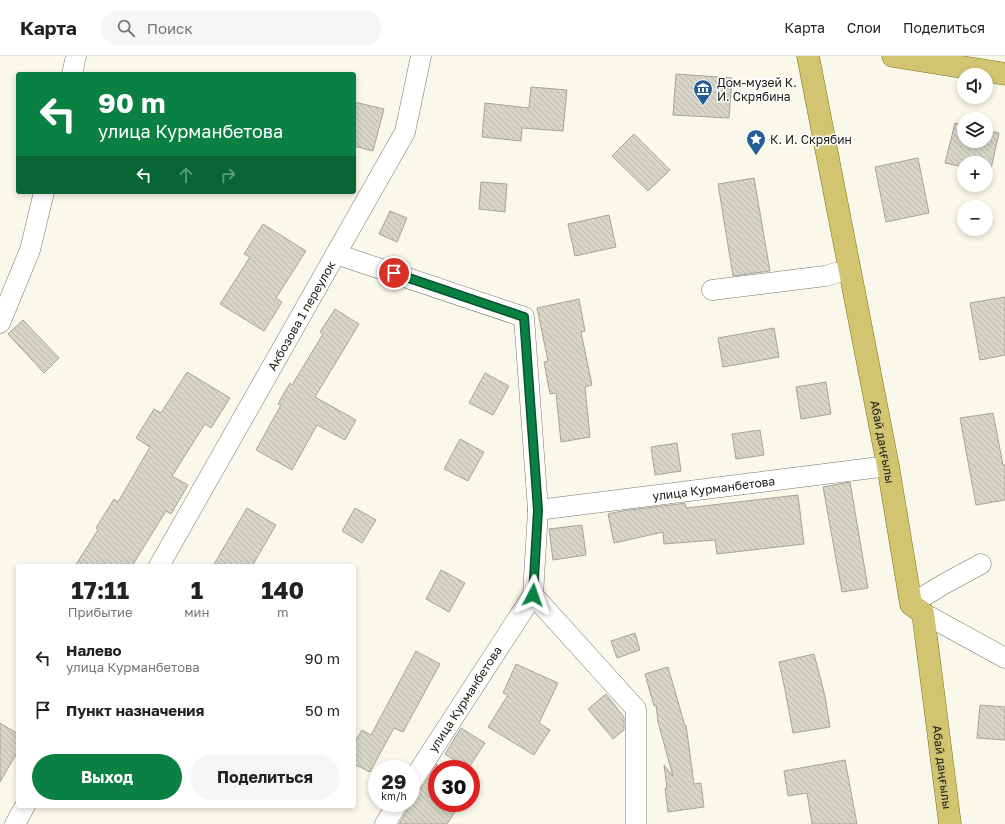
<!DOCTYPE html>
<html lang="ru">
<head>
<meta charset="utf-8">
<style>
	:root { --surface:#fff; --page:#f6f6f6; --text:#222; --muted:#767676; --line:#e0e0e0; --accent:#0b8043 }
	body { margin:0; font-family:"Golos Text",sans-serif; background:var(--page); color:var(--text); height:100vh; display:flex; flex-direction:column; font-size:15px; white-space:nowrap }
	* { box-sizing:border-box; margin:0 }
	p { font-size:13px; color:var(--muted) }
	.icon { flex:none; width:22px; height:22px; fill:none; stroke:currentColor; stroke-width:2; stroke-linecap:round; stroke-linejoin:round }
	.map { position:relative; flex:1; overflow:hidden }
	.details { position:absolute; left:16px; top:508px; width:340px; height:244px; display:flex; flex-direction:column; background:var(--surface); border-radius:4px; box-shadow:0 2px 6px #0003 }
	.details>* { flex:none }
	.top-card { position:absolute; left:16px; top:16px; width:340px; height:122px; border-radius:4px; box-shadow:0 2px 6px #0003; background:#0b8043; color:#fff; overflow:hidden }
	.controls { position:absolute; left:957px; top:12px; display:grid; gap:8px }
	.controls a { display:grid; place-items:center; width:36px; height:36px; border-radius:50%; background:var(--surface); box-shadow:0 2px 6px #0003; font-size:20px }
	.speed { position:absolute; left:368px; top:704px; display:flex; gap:8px; font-size:20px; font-weight:700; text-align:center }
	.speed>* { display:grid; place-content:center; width:52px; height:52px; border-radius:50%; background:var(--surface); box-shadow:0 2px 6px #0003; line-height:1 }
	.speed small { font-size:10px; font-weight:400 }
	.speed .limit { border:6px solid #d22; background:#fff; color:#111 }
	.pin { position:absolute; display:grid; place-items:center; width:34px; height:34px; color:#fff; margin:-17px; border:2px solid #fff; border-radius:50%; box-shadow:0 1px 4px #0007 }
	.me { position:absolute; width:44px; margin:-22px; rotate:4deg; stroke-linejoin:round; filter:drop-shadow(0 0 3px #0008) }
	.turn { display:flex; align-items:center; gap:14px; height:84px; padding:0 16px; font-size:18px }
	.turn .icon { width:52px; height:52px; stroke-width:2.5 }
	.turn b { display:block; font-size:28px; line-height:34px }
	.lanes { display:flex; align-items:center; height:38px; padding:0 16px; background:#0003; justify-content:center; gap:20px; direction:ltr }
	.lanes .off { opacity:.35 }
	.eta { display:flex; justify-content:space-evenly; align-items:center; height:68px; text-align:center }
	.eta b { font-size:24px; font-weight:700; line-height:28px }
	.cta { display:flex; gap:8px; margin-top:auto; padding:8px 16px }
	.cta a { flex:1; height:46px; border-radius:24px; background:var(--accent); color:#fff; font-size:16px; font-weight:700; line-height:46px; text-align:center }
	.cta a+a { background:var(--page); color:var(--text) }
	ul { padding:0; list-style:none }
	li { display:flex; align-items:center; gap:12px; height:52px; padding:0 16px }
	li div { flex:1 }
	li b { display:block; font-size:15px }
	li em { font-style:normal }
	header { display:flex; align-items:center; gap:24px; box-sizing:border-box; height:56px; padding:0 20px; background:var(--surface); border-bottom:1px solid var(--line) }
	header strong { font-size:19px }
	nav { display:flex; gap:22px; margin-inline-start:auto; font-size:14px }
	.search { width:280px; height:36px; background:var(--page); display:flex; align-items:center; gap:10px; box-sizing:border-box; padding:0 14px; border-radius:22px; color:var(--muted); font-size:15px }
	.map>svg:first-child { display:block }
	.building { fill:url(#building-back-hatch); stroke:#a6a498 }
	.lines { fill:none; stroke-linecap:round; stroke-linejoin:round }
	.minor-casing { stroke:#79776c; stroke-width:21 }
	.major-casing { stroke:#7f7216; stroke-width:23 }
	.minor { stroke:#fff; stroke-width:20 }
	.major { stroke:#d1c571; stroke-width:22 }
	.route-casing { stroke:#07532c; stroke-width:10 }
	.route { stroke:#0b8043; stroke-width:7 }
	.labels { text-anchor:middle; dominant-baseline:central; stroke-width:3; stroke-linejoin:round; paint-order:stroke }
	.poi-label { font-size:12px; fill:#20201b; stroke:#fff; text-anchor:start }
	.street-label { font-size:12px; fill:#20201b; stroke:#fff }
</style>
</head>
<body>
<header>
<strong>Карта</strong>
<div class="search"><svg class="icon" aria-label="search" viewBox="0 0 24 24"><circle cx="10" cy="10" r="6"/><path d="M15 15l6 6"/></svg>Поиск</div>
<nav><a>Карта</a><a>Слои</a><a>Поделиться</a></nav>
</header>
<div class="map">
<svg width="1005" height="768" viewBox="0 0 1005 768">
	<defs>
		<pattern id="building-back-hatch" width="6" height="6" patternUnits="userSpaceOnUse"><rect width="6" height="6" fill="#d6d5c8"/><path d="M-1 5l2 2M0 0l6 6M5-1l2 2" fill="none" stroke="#b7b7ab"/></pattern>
	</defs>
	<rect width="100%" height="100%" fill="#faf8ea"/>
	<g class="building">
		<path d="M676,18L732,22L729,62L673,59Z"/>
		<path d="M531,31L567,34L563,75L522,72L521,85L482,81L485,47L529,52Z"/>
		<path d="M354,46L384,53L373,95L354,90Z"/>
		<path d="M955,67L964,69V85H986V74L999,77L990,117L986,116V107H964V111L945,107Z"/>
		<path d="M634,78L670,114L648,135L612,100Z"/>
		<path d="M918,102L929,157L886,166L875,111Z"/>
		<path d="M754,122L770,215L733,220L718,128Z"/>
		<path d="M481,126L507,128L505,156L479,153Z"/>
		<path d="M390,155L407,162L397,186L379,178Z"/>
		<path d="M609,159L616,191L575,200L568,168Z"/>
		<path d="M263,168L306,195L276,242L282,246L264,275L220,248L250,201L244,198Z"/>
		<path d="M1005,241V299L980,304L970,247Z"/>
		<path d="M579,243L585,275L581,276L592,329L585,331L590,381L561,386L556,337L550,338L544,306L548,305L537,252Z"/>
		<path d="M335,253L359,268L315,341L356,364L345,384L317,369L292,414L256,394L281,349L278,348L290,327L292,329L323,278L320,276Z"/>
		<path d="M23,264L59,302L44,317L8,278Z"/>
		<path d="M774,272L779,301L723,311L718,282Z"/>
		<path d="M187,316L230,342L211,372L205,368L172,420L188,429L171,458L166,455L132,510H75L98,474L96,472L114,443L118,446L150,391L136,382L154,353L161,357Z"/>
		<path d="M485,317L509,330L493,359L469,347Z"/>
		<path d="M826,326L831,358L801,363L796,331Z"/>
		<path d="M993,357L1003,409H1005V444L976,449L960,362Z"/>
		<path d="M760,374L764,399L736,403L732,378Z"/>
		<path d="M460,383L484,396L468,425L444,413Z"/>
		<path d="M677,387L681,415L655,419L651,391Z"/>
		<path d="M850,426L868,532L842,536L823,431Z"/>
		<path d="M798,439L804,488L717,498L715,484L664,488L663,476L614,487L608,458L622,455L679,448L685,447L686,452Z"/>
		<path d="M247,452L276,469L252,510H213Z"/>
		<path d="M355,452L376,464L362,487L342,475Z"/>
		<path d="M582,469L586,499L553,504L549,473Z"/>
		<path d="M441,514L465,527L449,556L426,543Z"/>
		<path d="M635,577L640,594L617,602L611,585Z"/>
		<path d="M416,595L440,608L403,676L394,672L370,716L354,708V688L362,674L371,679Z"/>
		<path d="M814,598L825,640L830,671L793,677L785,634L779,606Z"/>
		<path d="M516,608L558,627L539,667L550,674L534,699L488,671L508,639L503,637Z"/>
		<path d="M668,611L685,670L686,669L694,728L701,727L704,751L668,756L665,732H667L664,709L673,720L658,666L656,649L654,650L645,618Z"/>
		<path d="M606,638L624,661V674L613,683L588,653Z"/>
		<path d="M980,649L1005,651V684L977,682Z"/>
		<path d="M0,667L18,678V695L0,726Z"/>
		<path d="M461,672L485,687L468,713L445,698Z"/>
		<path d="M845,704L857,768H812L807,737L788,740L784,715Z"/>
		<path d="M437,708V747H461L447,768H399L408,753L409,747H411V744L416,737L421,733Z"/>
	</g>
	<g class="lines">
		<defs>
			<g id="minor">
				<path d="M72,18L76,0"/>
				<path d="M336,198L524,261L538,454L533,539L411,727"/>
				<path d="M712,234L825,220L850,213"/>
				<path d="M0,267L30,194L44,136"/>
				<path id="s1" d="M538,454L888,410"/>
				<path id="s2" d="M159,510L405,76L421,0"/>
				<path d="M533,539L636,653V768"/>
				<path d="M911,548L944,528L981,508"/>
				<path d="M923,557L1005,602"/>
				<path d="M15,768L25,750"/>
				<path d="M385,768L398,747"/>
			</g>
			<g id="major">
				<path id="s3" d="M808,0L888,410L911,548L923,557L950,768"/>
				<path d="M893,0L1005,18"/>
			</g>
		</defs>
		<use href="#minor" class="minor-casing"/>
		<use href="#major" class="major-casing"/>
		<use href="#minor" class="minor"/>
		<use href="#major" class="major"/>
	</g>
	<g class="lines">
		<defs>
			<path id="route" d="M394,217L524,261L538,454L533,539"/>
		</defs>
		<use href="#route" class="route-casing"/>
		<use href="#route" class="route"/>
	</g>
	<defs>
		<symbol id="museum-pin" viewBox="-11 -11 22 30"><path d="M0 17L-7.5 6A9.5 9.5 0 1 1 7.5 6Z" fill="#235e96" stroke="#fff"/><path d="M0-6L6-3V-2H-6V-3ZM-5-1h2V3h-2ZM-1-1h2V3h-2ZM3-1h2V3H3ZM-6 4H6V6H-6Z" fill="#fff"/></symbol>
		<symbol id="sight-pin" viewBox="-11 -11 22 30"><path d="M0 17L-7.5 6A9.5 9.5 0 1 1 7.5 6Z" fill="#235e96" stroke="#fff"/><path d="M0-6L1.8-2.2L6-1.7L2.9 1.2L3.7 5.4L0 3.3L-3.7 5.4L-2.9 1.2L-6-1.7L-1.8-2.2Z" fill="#fff"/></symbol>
	</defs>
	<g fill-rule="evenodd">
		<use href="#museum-pin" x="692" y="22" width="22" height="30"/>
		<use href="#sight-pin" x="745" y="72" width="22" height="30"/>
	</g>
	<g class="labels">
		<g class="poi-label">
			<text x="717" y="26">Дом-музей К.<tspan x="717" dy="14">И. Скрябина</tspan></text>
			<text x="770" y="83">К. И. Скрябин</text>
		</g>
		<g class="street-label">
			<text stroke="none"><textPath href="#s2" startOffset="288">Акбозова 1 переулок</textPath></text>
			<text stroke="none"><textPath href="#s3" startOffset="393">Абай даңғылы</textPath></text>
			<text stroke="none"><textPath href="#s1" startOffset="177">улица Курманбетова</textPath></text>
			<text transform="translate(465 643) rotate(-57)">улица Курманбетова</text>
			<text stroke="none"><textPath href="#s3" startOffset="728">Абай даңғылы</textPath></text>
		</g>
	</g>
</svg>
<div class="controls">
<a><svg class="icon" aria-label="sound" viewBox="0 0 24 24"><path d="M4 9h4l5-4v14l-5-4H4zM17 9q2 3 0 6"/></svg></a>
<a><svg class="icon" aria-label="layers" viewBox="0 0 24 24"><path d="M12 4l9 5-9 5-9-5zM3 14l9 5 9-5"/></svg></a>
<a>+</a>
<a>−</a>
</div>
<div class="speed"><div>29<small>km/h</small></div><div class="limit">30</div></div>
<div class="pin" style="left:394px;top:217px;background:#d93025"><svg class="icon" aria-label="arrive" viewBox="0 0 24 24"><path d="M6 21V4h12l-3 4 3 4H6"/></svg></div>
<svg class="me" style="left:533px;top:539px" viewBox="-20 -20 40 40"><path d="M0-17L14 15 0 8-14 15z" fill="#0b8043" stroke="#fff" stroke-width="4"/></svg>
<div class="top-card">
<div class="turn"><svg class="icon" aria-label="left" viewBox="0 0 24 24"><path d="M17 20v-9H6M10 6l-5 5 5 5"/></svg><div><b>90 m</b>улица Курманбетова</div></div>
<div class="lanes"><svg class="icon" aria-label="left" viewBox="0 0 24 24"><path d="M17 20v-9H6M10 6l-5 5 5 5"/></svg><svg class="icon off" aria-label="ahead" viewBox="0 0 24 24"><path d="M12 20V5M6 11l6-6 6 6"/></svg><svg class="icon off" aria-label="right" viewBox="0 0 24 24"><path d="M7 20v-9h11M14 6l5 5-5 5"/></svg></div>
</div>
<section class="details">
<div class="eta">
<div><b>17:11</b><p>Прибытие</p></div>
<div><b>1</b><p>мин</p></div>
<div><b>140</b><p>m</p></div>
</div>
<ul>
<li><svg class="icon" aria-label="left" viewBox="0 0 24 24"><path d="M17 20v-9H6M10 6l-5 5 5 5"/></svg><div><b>Налево</b><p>улица Курманбетова</p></div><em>90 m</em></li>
<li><svg class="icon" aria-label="arrive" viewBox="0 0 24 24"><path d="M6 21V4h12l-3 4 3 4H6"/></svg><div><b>Пункт назначения</b></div><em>50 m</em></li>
</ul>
<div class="cta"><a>Выход</a><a>Поделиться</a></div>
</section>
</div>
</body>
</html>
